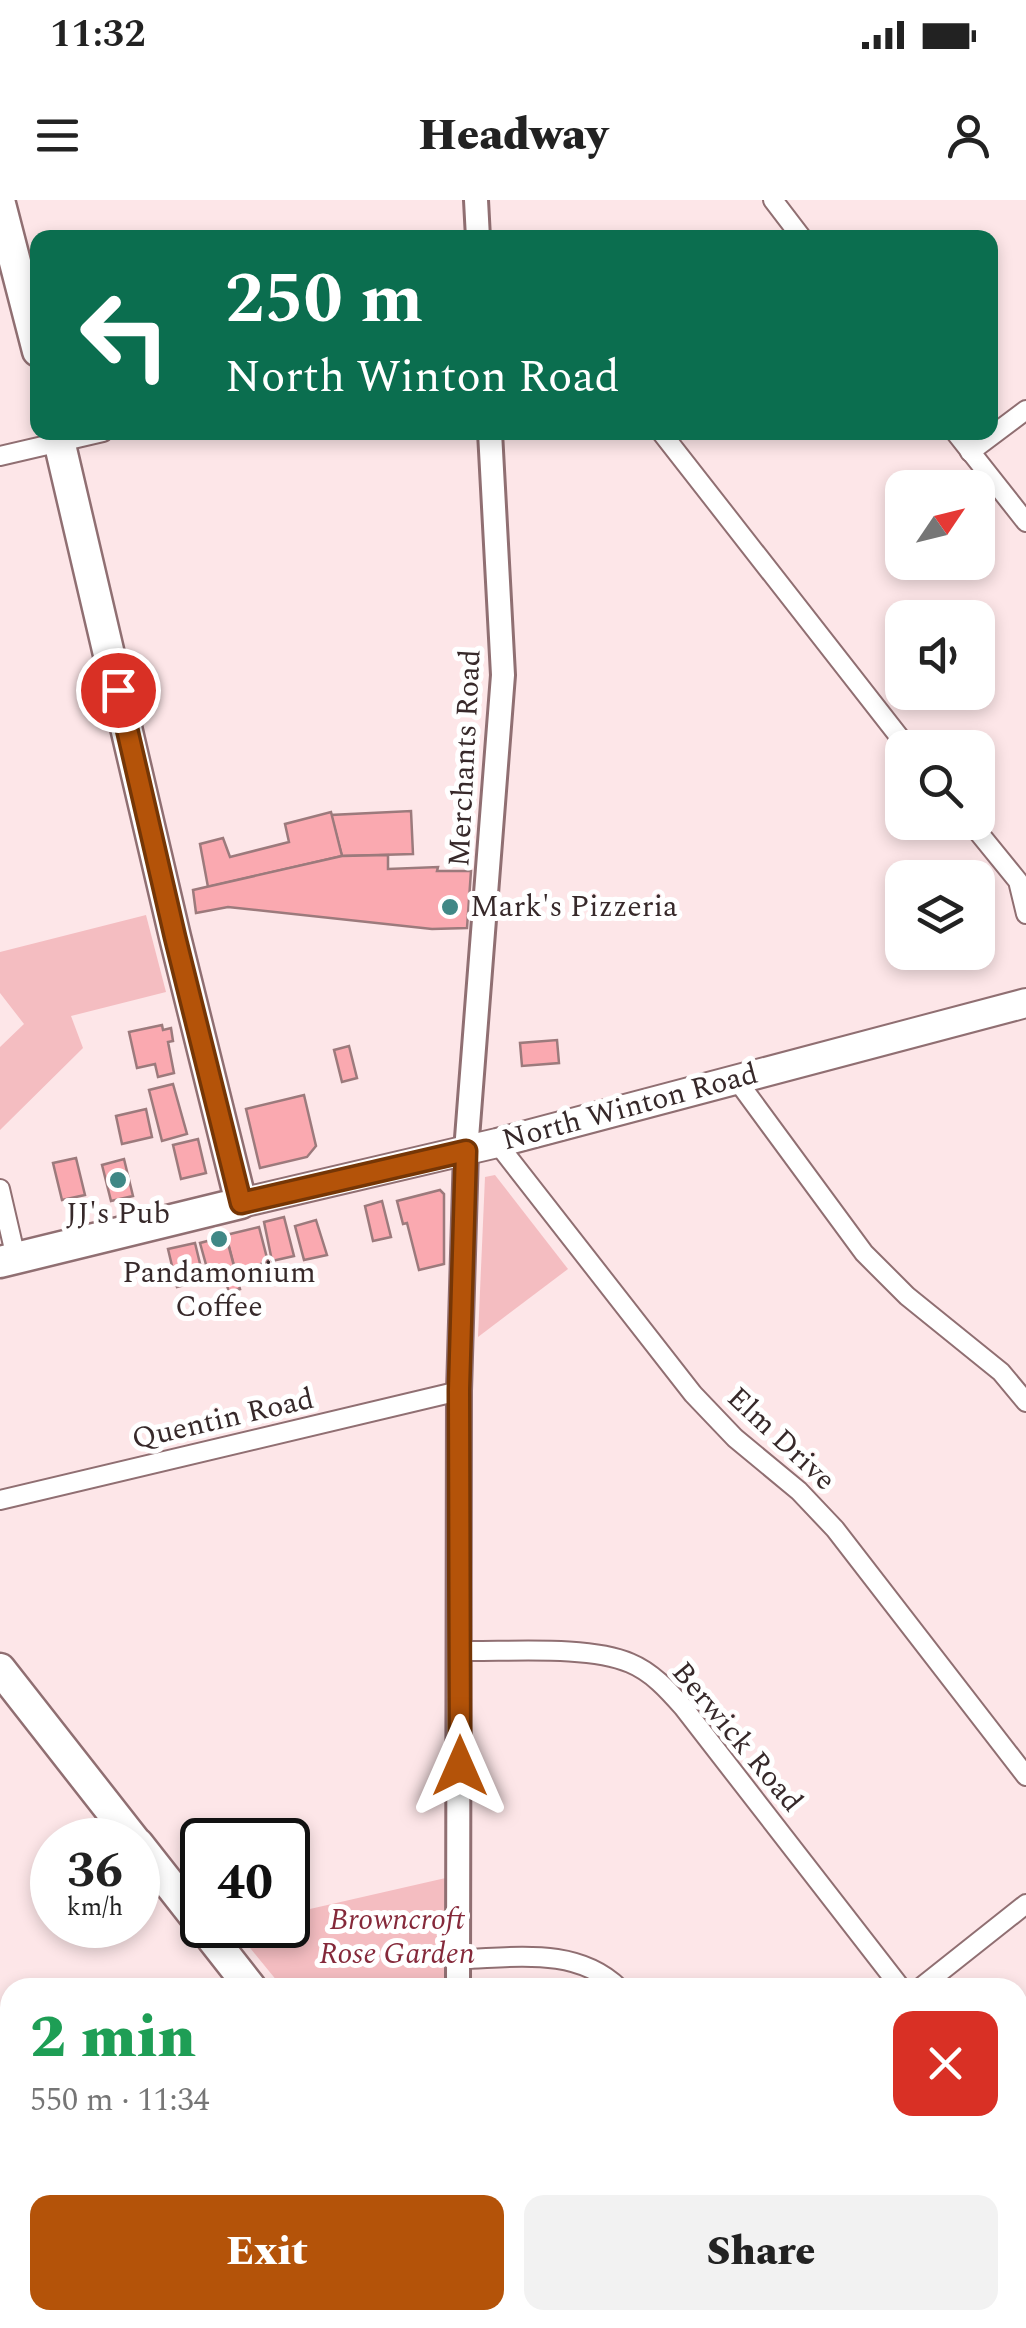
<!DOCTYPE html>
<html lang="en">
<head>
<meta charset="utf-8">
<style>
	:root { --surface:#fff; --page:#f2f2f2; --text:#222; --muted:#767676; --accent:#b45309 }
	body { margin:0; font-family:Spectral,serif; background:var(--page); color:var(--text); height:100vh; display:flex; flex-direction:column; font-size:38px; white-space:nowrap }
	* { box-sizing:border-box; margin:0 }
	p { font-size:32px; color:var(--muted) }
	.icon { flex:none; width:55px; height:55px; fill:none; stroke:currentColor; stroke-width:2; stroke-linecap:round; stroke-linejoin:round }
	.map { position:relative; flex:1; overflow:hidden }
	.panel { position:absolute; left:0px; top:1778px; width:1028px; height:352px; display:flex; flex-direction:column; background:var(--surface); border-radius:30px 30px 0 0; box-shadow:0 5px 15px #0003 }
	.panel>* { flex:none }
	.hud { position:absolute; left:30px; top:30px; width:968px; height:210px; border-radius:20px; box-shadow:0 5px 15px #0003; background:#0b6e4f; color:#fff; overflow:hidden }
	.needle { width:65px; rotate:55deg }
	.controls { position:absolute; left:885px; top:270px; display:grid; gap:20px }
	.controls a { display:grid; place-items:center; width:110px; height:110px; border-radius:20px; background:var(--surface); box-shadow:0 5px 15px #0003; font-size:50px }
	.speed { position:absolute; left:30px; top:1618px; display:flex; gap:20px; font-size:50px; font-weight:700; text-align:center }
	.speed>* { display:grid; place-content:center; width:130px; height:130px; border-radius:50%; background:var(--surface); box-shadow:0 5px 15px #0003; line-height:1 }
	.speed small { font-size:25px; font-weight:400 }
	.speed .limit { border:5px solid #111; border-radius:15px; background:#fff; color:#111 }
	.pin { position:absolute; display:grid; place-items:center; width:85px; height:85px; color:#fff; margin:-42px; border:5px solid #fff; border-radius:50%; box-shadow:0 2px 10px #0007 }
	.me { position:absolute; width:110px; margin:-55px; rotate:0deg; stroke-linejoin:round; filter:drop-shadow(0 0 8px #0008) }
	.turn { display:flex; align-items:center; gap:35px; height:210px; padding:0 30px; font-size:45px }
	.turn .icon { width:130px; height:130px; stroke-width:2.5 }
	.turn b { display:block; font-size:70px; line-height:85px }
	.round { display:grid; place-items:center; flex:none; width:105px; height:105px; border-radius:20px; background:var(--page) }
	.head { display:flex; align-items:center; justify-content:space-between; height:170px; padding:0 30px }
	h1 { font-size:60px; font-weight:800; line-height:75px; color:#1e9e55 }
	.primary-button { display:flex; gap:20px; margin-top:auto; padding:20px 30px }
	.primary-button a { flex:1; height:115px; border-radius:20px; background:var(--accent); color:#fff; font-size:40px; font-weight:800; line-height:115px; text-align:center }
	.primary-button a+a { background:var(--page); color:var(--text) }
	.status { display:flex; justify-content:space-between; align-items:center; height:70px; padding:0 50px; background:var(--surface); direction:ltr }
	.status svg { height:28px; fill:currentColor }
	header { display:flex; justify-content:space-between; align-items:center; height:130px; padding:0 30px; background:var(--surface); font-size:45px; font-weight:800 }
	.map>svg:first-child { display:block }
	.green { fill:#f4bdc1 }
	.building { fill:#faa9b0; stroke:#9c7a7c; stroke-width:2.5 }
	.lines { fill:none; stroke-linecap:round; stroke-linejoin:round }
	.minor-casing { stroke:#906f72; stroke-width:22 }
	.tertiary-casing { stroke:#906f72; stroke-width:28 }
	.secondary-casing { stroke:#906f72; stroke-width:32 }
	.primary-casing { stroke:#906f72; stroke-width:35 }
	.minor { stroke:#fff; stroke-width:18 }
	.tertiary { stroke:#fff; stroke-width:22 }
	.secondary { stroke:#fff; stroke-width:28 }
	.primary { stroke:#fff; stroke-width:30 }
	.route-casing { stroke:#753606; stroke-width:25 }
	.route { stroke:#b45309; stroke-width:18 }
	.poi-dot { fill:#408886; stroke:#fff; stroke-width:4 }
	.labels { text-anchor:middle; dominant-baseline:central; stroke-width:10; stroke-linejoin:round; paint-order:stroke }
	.street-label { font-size:30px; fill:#37292a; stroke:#fff }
	.poi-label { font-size:30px; fill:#37292a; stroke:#fff }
	.park-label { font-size:30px; font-style:italic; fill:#85293a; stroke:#fff }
</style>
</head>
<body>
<div class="status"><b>11:32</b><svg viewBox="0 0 49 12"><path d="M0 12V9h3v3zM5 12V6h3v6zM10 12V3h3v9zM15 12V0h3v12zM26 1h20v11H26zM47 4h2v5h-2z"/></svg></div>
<header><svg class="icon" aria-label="menu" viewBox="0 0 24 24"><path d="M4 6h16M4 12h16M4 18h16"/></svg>Headway<svg class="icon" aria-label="person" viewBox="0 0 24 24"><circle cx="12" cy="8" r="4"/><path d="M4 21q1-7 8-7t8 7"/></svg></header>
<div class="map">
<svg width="1026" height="2128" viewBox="0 0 1026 2128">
	<rect width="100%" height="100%" fill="#fde6e8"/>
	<g class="green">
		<path d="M146,715L166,792L71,816L83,848L0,930V847L24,824L0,793V752Z"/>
		<path d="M495,975L568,1069L478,1137L485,977Z"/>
		<path d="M450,1677L444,1787H282L233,1727L288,1725V1714Z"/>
	</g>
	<g class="building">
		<path d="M411,611L413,654L342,656L331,615Z"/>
		<path d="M331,612L342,656L208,687L200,644L223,638L230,657L289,642L285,624Z"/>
		<path d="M388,655V669L438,667L437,671H471L467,728L432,729L228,707L196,713L193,690L342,656Z"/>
		<path d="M162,825L163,830L171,828L173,841L168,842L174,873L158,877L155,864L137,868L129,832Z"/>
		<path d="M557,840L559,863L522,866L520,843Z"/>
		<path d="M349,846L357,878L342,882L334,850Z"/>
		<path d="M173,884L187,934L162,941L149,890Z"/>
		<path d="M304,895L316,946L307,957L260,968L246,909Z"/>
		<path d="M146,909L152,937L122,944L116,916Z"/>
		<path d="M198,939L206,973L181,979L173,945Z"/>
		<path d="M76,958L85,995L62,1000L53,963Z"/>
		<path d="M124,959L133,996L111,1001L102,965Z"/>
		<path d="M440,990L444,994V1064L419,1070L407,1023L403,1024L397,1001Z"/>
		<path d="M382,1001L391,1037L373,1041L365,1006Z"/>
		<path d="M284,1017L294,1056L272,1061L264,1022Z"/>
		<path d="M316,1020L327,1055L304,1060L295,1026Z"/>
		<path d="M259,1027L268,1062L261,1064L262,1071L237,1077L226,1035Z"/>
		<path d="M226,1036L240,1089L229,1092L224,1076L210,1079L200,1043Z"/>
		<path d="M195,1043L204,1080L177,1087L168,1049Z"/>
	</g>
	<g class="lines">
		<defs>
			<g id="minor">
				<path d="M773,0L802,38"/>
				<path d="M661,232L908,548"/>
				<path d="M955,232L1026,322"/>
				<path d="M970,252L1026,210"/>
				<path d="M0,256L103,232"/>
				<path d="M970,622L1018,681L1026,714"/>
				<path d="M736,879L864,1053L907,1096L1001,1172L1026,1202"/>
				<path d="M497,943L693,1194L735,1238L799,1291L835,1329L1026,1576"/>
				<path d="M0,989L16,1058"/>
				<path d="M0,1300L459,1191"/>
				<path d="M460,1451C508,1452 588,1445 630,1463C652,1472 668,1490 683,1507L901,1788"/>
				<path d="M459,1759C513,1758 576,1746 619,1788"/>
				<path d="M920,1788L1026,1704"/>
				<path d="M1018,1936L1026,1947"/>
				<path d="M0,1937L10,1950"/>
				<path d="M145,2120L151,2128"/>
				<path d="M871,2120L874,2128"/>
			</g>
			<g id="tertiary">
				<path d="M476,0L478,38"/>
				<path d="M458,1788L459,1191L466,951L503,475L490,232"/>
			</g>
			<path id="secondary" d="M241,1003L497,943L1026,803"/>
			<g id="primary">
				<path d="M0,4L38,151"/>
				<path d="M0,1062L241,1003L175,737L57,232"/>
				<path d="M0,1469L134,1640"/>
				<path d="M138,1644L251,1788"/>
				<path d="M511,2120L517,2128"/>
			</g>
		</defs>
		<use href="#minor" class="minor-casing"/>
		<use href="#tertiary" class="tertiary-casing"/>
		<use href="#secondary" class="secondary-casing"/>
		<use href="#primary" class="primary-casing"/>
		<use href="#minor" class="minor"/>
		<use href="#tertiary" class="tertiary"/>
		<use href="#secondary" class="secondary"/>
		<use href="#primary" class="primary"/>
	</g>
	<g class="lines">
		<defs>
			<path id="route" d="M118,490L175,737L241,1003L466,951L459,1190L460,1566"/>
		</defs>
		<use href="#route" class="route-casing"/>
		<use href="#route" class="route"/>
	</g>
	<g class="poi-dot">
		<circle cx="450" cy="707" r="10"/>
		<circle cx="118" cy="980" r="10"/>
		<circle cx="219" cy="1039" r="10"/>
	</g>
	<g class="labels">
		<g class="street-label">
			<text transform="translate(465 558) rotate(-87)">Merchants Road</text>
			<text transform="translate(630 907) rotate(-15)">North Winton Road</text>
			<text transform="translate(223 1219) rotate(-13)">Quentin Road</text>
			<text transform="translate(781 1239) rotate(43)">Elm Drive</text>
			<text transform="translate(737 1537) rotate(50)">Berwick Road</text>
		</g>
		<g class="poi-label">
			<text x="470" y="707" text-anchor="start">Mark's Pizzeria</text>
			<text x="118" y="1014">JJ's Pub</text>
			<text x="219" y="1073">Pandamonium<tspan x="219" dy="34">Coffee</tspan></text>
		</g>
		<g class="park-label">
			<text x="397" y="1720">Browncroft<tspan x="397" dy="34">Rose Garden</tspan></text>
		</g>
	</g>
</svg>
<div class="controls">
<a><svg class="needle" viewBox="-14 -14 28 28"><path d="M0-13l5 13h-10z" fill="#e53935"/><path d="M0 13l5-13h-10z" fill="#767676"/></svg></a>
<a><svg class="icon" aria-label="sound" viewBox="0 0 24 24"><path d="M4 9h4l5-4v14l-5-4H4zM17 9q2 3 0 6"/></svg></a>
<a><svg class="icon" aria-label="search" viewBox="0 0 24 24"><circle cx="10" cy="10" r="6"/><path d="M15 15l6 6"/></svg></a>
<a><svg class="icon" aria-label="layers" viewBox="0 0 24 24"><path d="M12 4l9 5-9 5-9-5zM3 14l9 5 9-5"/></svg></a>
</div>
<div class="speed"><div>36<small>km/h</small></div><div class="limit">40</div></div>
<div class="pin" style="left:118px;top:490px;background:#d93025"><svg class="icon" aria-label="arrive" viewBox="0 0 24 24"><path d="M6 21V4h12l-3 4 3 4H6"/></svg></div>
<svg class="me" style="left:460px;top:1566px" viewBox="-20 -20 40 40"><path d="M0-17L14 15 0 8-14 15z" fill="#b45309" stroke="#fff" stroke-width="4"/></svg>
<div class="hud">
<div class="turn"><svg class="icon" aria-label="left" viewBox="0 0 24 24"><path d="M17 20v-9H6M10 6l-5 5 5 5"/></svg><div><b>250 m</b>North Winton Road</div></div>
</div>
<section class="panel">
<div class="head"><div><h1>2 min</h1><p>550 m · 11:34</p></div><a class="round" style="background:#d93025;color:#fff"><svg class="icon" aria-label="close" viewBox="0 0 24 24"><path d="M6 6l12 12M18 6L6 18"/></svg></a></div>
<div class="primary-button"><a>Exit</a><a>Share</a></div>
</section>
</div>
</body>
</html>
